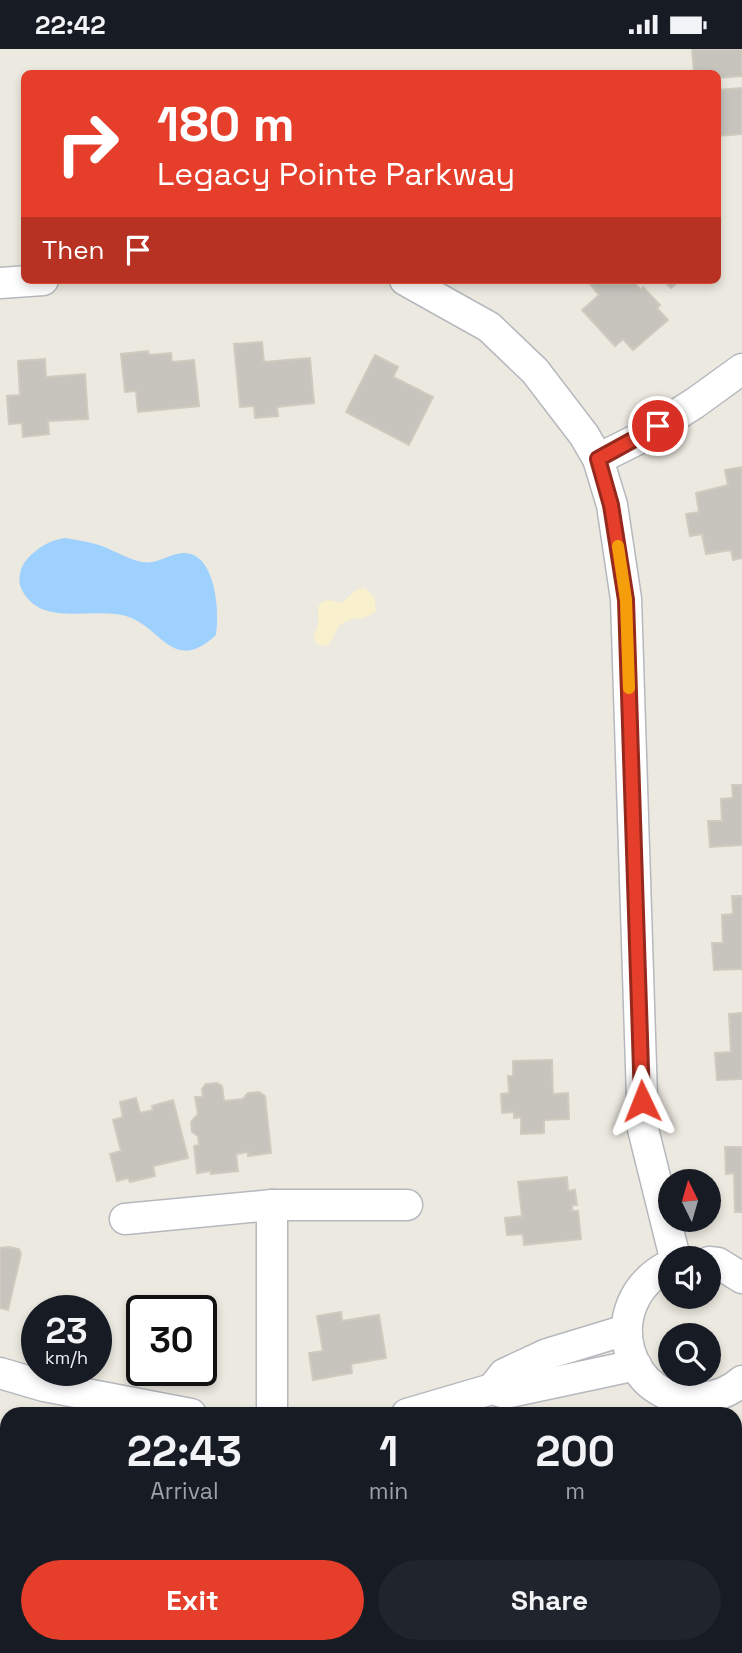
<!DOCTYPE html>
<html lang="en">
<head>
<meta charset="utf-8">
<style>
	:root { --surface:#171b24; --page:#20242c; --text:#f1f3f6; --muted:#9ea1a6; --accent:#e53f2c }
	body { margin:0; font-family:"Space Grotesk",sans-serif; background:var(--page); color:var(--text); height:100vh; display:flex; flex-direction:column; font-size:26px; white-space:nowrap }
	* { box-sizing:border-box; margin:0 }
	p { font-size:23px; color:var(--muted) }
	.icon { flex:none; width:38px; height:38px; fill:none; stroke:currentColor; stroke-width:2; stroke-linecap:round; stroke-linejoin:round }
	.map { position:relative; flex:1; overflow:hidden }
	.details { position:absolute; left:0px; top:1358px; width:742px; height:247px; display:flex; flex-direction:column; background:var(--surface); border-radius:21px 21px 0 0; box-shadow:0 4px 10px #0003 }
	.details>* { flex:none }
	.hud { position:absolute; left:21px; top:21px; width:700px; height:214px; border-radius:10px; box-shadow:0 4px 10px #0003; background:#e53f2c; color:#fff; overflow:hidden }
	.needle { width:46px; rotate:355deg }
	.tools { position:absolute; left:658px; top:1120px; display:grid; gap:14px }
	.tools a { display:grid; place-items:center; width:63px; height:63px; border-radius:50%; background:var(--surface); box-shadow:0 4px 10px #0003; font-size:35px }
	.speed { position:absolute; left:21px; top:1246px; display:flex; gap:14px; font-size:35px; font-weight:700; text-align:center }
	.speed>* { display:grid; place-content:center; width:91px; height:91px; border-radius:50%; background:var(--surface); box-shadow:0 4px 10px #0003; line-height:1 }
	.speed small { font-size:18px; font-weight:400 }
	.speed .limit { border:4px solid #111; border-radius:10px; background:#fff; color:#111 }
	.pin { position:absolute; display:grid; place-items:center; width:60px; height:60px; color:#fff; margin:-30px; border:4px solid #fff; border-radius:50%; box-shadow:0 2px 7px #0007 }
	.me { position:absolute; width:77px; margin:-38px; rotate:358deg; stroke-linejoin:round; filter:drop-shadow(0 0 5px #0008) }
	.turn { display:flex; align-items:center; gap:24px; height:147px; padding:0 21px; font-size:32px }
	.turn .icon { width:91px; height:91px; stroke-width:2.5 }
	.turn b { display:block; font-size:49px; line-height:60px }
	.then { display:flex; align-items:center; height:66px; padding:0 21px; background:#0003; gap:14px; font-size:26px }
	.eta { display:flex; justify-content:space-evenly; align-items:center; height:119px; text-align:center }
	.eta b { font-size:42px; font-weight:700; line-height:49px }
	.cta { display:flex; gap:14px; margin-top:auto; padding:14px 21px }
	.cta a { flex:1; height:80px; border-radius:42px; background:var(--accent); color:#fff; font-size:28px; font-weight:700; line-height:80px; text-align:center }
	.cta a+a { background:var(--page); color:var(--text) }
	.status { display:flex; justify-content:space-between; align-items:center; height:49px; padding:0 35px; background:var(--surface); direction:ltr }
	.status svg { height:19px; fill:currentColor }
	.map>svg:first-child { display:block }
	.sand { fill:#f9f0cd }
	.water { fill:#9ed1fd }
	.building { fill:#c6c4bd; stroke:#d0cbbe; stroke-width:2 }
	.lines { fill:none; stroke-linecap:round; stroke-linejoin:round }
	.street-casing { stroke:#b6b8bd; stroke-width:33 }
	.street { stroke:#fff; stroke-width:30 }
	.route-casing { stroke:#95291d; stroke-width:18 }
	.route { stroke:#e53f2c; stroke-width:12 }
	.slow { stroke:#f59e0b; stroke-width:12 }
</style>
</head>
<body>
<div class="status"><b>22:42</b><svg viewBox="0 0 49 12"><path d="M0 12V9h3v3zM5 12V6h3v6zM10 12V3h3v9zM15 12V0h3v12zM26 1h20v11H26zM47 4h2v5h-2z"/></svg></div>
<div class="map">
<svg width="742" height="1604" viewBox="0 0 742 1604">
	<rect width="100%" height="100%" fill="#ece9e0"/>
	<path class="sand" d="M365,539L374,548L376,561C366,572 355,567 343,574C334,579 335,591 326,597L317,595C310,586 317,584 318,574C320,563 313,556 328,551L342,554L357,540Z"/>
	<path class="water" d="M65,489C77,491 90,493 102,497C115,502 128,510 142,513C158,516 169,504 184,504C216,504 220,564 216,586C174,625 162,580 129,568C95,556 40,581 21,539C17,529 21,516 28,509C39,498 48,492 65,489Z"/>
	<g class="building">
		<path d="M692,0H742V27L718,29V24H694Z"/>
		<path d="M742,39V85L718,87V41Z"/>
		<path d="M595,231H632L641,241L643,238L660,256L657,259L668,271L633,301L623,290L615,297L582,261L599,246L590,235Z"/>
		<path d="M663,231H680L671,239Z"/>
		<path d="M262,293L264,313L310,309L314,354L277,358L278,367L255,369L254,357L240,358L234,295Z"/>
		<path d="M148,302L149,306L171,304L172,313L194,311L199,357L138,363L136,342L125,343L121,305Z"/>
		<path d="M375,306L398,318L393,328L433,348L409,396L346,363Z"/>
		<path d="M45,310L46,328L85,325L88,370L48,372L49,385L23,388L22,374L9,375L7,347L20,346L18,312Z"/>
		<path d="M742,418V509L733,511L731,501L706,505L702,485L690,487L686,465L699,463L696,444L728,436L725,421Z"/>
		<path d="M732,736H742V796L710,798L708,772H722L721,750L733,749Z"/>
		<path d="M732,847H742V920L714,921L712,894H723L722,866L733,865Z"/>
		<path d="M742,964V1030L717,1031L715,1004L731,1003L729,965Z"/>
		<path d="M552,1011L553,1045L568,1044L569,1070L544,1071V1084L521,1085V1068L514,1069V1063L502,1064L501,1045L509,1044L508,1027H513V1012Z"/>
		<path d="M217,1034L222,1037L224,1052L243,1050L248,1044L259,1043L265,1047L271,1104L248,1107V1103L236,1105L238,1122L211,1125V1122L197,1124L194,1097L199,1096L198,1087L192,1083L191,1073L198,1065L195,1048H203L202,1040L206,1035Z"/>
		<path d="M136,1049L140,1064L153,1061L152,1057L173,1051L188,1109L153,1117L155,1127L130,1133L128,1129L117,1132L110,1105L121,1102L113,1071L123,1068L120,1053Z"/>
		<path d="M725,1098H742V1163H735L734,1124L726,1125Z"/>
		<path d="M567,1128L568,1142L575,1141L577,1156H572V1162H578L581,1190L524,1196L523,1185L507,1186L505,1169L522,1167L518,1133Z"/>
		<path d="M9,1198L19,1200L21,1205L8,1261L0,1259V1199Z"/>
		<path d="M341,1263L342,1272L379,1266L386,1309L351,1315L352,1324L313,1331L309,1304L323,1302L317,1267Z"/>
		<rect x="740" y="1517" width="2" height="26"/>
		<path d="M571,1598H641V1603L647,1604H571Z"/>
	</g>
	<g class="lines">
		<defs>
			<g id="street">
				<path d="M405,231L489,278L535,322L584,386L598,410L612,456L626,550L643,1080L675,1209"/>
				<path d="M0,234L43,231"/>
				<path d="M598,410L640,389L695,354L742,320"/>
				<path d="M272,1156V1365"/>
				<path d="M125,1170L272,1156H407"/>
				<path d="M709,1213L718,1214L742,1229"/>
				<path d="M670,1216C594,1254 627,1361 703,1349C718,1347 731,1342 742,1332"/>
				<path d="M0,1324L44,1337L191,1365"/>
				<path d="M492,1340L505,1344L636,1316"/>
				<path d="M407,1365L492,1340L504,1325L547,1305L626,1281"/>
				<path d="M0,1397L7,1398"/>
				<path d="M696,1598V1604"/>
			</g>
		</defs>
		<use href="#street" class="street-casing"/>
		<use href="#street" class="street"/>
	</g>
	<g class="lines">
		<defs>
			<path id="route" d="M642,1052L626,551L611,456L598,410L658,377"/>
		</defs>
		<use href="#route" class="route-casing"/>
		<use href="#route" class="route"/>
		<path class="slow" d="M618,497L626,551L629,639"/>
	</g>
</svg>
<div class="tools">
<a><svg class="needle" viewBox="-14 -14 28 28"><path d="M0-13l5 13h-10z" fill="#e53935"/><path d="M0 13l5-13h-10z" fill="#9ea1a6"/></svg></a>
<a><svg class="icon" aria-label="sound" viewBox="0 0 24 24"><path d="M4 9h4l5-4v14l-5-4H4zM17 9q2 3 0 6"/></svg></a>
<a><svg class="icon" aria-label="search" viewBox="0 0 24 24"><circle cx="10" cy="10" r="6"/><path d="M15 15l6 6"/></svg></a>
</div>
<div class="speed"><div>23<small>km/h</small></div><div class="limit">30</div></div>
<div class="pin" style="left:658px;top:377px;background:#d93025"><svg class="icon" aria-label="arrive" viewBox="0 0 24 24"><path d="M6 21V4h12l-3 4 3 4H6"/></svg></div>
<svg class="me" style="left:642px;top:1052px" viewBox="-20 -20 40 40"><path d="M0-17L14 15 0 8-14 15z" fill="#e53f2c" stroke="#fff" stroke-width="4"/></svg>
<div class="hud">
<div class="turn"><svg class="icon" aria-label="right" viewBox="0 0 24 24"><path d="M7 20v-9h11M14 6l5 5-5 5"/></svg><div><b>180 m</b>Legacy Pointe Parkway</div></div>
<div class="then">Then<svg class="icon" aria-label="arrive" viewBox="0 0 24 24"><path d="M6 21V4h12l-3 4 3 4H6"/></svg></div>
</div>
<section class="details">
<div class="eta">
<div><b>22:43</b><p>Arrival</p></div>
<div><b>1</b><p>min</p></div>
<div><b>200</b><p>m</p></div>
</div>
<div class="cta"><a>Exit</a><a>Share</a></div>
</section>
</div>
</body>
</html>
